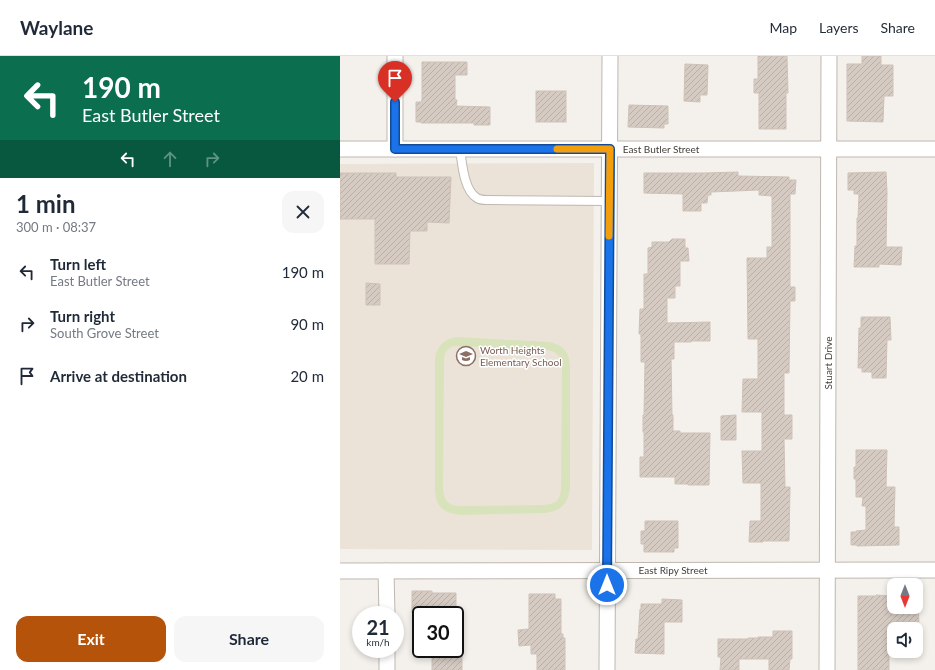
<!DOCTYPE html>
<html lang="en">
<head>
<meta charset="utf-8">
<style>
	:root { --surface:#fff; --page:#f6f6f7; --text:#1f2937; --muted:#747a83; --line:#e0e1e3; --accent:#b45309 }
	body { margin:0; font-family:Lato,sans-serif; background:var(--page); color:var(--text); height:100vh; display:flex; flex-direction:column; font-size:15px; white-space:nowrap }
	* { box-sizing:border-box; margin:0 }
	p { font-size:13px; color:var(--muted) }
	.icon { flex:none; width:22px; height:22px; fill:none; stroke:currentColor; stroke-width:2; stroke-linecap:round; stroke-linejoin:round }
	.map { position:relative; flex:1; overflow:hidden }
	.side { display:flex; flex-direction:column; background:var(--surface); width:340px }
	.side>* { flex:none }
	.banner { background:#0b6e4f; color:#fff; overflow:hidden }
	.needle { width:26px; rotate:180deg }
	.tools { position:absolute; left:547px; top:522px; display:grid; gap:8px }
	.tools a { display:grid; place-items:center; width:36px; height:36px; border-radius:8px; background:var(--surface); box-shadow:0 2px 6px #0003; font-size:20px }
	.speed { position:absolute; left:12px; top:550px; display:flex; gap:8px; font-size:20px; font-weight:700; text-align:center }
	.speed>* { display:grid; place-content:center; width:52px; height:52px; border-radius:50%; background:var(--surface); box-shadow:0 2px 6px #0003; line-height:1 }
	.speed small { font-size:10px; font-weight:400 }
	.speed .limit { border:2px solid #111; border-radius:6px; background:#fff; color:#111 }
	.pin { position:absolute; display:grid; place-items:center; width:34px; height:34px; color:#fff; margin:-41px -17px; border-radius:50% 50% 50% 0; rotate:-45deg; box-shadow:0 0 4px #0007 }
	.pin .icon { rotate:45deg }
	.me { position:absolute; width:44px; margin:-22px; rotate:0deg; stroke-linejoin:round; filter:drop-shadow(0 0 3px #0008) }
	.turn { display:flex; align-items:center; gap:14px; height:84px; padding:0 16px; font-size:18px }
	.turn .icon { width:52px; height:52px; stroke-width:2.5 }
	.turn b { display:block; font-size:28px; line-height:34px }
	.lanes { display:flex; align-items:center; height:38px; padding:0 16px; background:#0003; justify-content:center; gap:20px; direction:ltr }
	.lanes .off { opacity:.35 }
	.round { display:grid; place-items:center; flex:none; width:42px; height:42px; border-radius:12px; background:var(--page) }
	.summary { display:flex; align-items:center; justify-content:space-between; height:68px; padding:0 16px }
	h1 { font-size:24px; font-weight:700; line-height:30px }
	.cta { display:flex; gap:8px; margin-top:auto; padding:8px 16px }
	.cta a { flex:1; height:46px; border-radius:12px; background:var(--accent); color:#fff; font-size:16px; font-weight:700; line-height:46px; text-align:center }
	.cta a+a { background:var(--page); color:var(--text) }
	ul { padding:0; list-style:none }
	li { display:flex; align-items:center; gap:12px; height:52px; padding:0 16px }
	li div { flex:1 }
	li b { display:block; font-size:15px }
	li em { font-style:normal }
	header { display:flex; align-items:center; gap:24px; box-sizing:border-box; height:56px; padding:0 20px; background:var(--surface); border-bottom:1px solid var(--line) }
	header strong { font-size:19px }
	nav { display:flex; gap:22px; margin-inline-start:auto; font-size:14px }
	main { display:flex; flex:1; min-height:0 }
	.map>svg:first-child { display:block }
	.education { fill:#ece3d8 }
	.green { fill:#d8e3bb; fill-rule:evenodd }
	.building { fill:url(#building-hatch); stroke:#cfc1b7 }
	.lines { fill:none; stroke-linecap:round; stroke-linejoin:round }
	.service-casing { stroke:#bfb7b0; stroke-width:10 }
	.minor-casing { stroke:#bfb7b0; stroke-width:17 }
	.service { stroke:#fff; stroke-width:8 }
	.minor { stroke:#fff; stroke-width:15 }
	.route-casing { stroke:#114b97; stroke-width:10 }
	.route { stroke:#1a73e8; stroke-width:7 }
	.slow { stroke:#f59e0b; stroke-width:7 }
	.labels { text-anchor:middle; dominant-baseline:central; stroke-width:3; stroke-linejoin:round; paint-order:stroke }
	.street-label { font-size:10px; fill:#48403b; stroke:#fff }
	.education-label { font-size:10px; fill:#785e54; stroke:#fff; text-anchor:start }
</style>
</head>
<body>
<header>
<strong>Waylane</strong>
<nav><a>Map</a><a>Layers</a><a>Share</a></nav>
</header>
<main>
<section class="side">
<div class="banner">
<div class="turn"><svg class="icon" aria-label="left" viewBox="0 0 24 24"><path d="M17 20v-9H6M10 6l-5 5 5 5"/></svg><div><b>190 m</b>East Butler Street</div></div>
<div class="lanes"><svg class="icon" aria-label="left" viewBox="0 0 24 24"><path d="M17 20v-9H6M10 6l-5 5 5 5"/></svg><svg class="icon off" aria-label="ahead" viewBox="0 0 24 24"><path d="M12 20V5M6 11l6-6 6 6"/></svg><svg class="icon off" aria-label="right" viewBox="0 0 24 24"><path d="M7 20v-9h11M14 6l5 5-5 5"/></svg></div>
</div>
<div class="summary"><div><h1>1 min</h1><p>300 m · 08:37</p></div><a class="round"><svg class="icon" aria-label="close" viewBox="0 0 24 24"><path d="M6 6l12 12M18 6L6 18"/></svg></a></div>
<ul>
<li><svg class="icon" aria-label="left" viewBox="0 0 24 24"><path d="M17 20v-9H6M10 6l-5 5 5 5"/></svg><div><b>Turn left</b><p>East Butler Street</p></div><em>190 m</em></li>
<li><svg class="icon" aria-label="right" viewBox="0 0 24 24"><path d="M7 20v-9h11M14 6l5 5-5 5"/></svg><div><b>Turn right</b><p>South Grove Street</p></div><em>90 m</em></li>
<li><svg class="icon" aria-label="arrive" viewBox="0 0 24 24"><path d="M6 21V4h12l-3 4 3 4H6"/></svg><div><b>Arrive at destination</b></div><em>20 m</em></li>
</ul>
<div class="cta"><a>Exit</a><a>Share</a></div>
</section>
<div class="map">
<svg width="595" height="614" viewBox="0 0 595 614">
	<defs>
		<pattern id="building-hatch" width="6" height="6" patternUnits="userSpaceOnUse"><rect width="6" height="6" fill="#d5cbc3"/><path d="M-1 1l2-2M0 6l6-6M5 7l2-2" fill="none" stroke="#b8afa8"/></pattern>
	</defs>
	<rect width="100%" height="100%" fill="#f4f1ec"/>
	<path class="education" d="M254,107L252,494L0,493V108Z"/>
	<path class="green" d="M117,281L209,286C224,289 229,296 230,310V432C228,448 221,455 205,457L120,459C105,457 96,452 95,435V302C97,290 105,282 117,281ZM116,290L208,294C217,296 221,301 222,310L221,433C220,444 217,447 205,449L120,450C109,450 105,445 103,435L104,303C105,295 108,291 116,290Z"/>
	<g class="building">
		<path d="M418,0H447L448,37H446V73H419V37H414V23H418Z"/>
		<path d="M522,0H541V9H553V40H544L543,66L507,65V8H522Z"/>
		<path d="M82,6H127V19H115V44H117L116,50L150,51V69H134V67H81V66H76V46H81L82,44Z"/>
		<path d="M345,8L368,9L367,39H360V46L344,45Z"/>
		<rect x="196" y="35" width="30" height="31"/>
		<path d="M289,49L328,50V68H324V72L288,71Z"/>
		<path d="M398,116V120L449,121V124H456L455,138H450V231H455V245H450L449,317H444V359H452V383H444L445,431H450L449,485H423V486H409L410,465H421V427H403L402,395H422V356H402L403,323H418V283H408L407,202H427V191H432V140L419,139V134L371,136V139H368L367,147H361V155H343V138L304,137V117H365Z"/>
		<path d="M546,116L547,136L546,191H562L561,209L539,208V211H514L515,190H517V162H518L519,138H514V134H508V117Z"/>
		<path d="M0,117H56V121H111L109,167L87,166V175H70L69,208H35V163H0Z"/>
		<path d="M332,183H345V192H348L349,205H340V230H335V242H327V267L370,266V285H351V286H334V303H331L332,359H333V375H340V377H370L369,429H348V428H335V421H300V401H304V376H303V359H304L305,306H301V278H299L300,253H304V218H308V192L312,191V186H329Z"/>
		<path d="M26,227L40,228V249H26Z"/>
		<path d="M521,261H550L551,284H547L546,322H532V316H522V312H518L519,272H521Z"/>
		<path d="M396,359V384H381V360Z"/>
		<path d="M516,394H547L546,431H555L554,471H559V489L517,490V489H511V476H516V475L526,474V450H522L523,441H516V423H514V411H516Z"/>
		<path d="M305,465H338V492H334V496H304V488H301V475H305Z"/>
		<path d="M72,535H92V537H116V559H75V557H72Z"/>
		<path d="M189,538H215V543H221V578H223V582H225V614H197V598H191V589L179,590L178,574L189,573Z"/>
		<path d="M536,539L550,540V551H578L579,566H553V599H549V614H518V540H536Z"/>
		<path d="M322,543L342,544V566H324V598L295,597L296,583H298L300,553H301V548H322Z"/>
		<path d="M433,575H452V603H450L449,614H429V603H399V614H380L381,601H378V583H408V582H418V581H433Z"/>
		<rect x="92" y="593" width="30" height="21"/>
	</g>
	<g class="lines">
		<defs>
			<path id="service" d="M120,93C122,107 124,135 137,142C140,144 144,144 147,144L269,145"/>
			<g id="minor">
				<path d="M0,93H595"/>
				<path d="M55,93V0"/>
				<path d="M0,515L595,514"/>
				<path d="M46,515L47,559"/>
				<path d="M47,593V614"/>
				<path d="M267,614L270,0"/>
				<path d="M487,614L489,0"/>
			</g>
		</defs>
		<use href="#service" class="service-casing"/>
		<use href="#minor" class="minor-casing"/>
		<use href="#service" class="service"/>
		<use href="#minor" class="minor"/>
	</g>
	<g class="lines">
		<defs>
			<path id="route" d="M55,46V93H270L267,529"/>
		</defs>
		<use href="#route" class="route-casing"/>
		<use href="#route" class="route"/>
		<path class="slow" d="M217,93H270L269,180"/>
	</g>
	<defs>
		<symbol id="school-ring" viewBox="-11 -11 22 22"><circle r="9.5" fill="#fff" stroke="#8d6e63" stroke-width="1.5"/><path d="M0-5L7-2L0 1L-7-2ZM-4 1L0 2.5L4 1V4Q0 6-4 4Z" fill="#8d6e63"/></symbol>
	</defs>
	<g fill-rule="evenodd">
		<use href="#school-ring" x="115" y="289" width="22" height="22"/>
	</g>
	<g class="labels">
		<g class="street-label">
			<text x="321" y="93">East Butler Street</text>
			<text transform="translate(488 307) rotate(-90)">Stuart Drive</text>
			<text x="333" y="514">East Ripy Street</text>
		</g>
		<g class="education-label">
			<text x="140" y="294">Worth Heights<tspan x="140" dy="12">Elementary School</tspan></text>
		</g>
	</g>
</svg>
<div class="tools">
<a><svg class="needle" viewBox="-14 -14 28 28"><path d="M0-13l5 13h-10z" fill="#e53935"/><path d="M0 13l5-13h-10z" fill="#747a83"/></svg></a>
<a><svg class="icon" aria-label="sound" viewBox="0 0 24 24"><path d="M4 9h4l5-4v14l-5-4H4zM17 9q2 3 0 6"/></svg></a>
</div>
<div class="speed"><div>21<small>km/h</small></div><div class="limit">30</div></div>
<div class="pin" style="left:55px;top:46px;background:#d93025"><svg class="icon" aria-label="arrive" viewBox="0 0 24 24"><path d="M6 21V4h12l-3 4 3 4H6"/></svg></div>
<svg class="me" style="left:267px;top:529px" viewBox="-20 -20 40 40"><circle r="17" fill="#1a73e8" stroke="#fff" stroke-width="3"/><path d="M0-11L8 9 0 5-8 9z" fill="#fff"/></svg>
</div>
</main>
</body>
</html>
